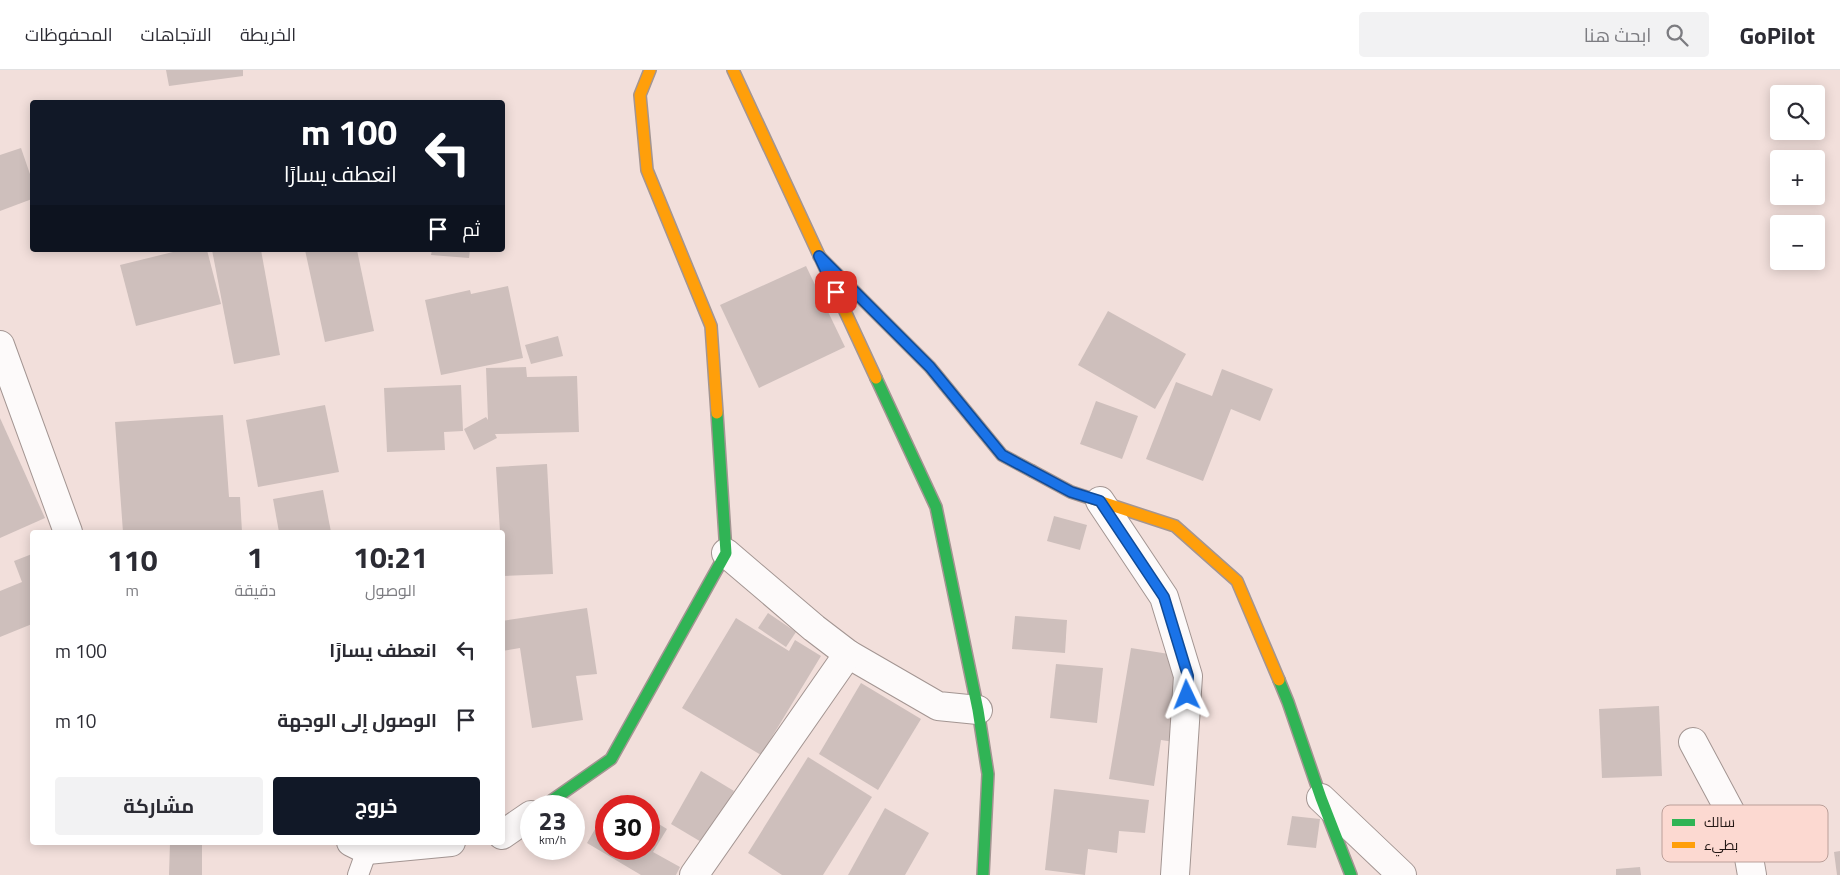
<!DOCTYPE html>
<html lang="ar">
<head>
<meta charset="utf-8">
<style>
	:root { --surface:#fff; --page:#f2f2f3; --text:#2b2b33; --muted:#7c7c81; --line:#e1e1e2; --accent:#111827 }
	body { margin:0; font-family:"Titillium Web",Cairo,sans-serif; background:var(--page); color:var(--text); direction:rtl; height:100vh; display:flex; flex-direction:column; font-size:19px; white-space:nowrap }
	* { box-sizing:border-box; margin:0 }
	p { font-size:16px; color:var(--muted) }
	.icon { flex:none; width:28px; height:28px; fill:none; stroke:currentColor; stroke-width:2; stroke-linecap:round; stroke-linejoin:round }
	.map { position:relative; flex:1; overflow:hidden; direction:ltr }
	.sheet { position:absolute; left:30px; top:460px; width:475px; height:315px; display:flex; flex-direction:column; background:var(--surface); border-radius:5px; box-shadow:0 2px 12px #0003; direction:rtl }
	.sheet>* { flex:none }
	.hud { position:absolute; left:30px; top:30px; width:475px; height:152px; border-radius:5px; box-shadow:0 2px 12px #0003; direction:rtl; background:#111827; color:#fff; overflow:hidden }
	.controls { position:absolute; left:1770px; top:15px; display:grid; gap:10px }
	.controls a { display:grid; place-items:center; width:55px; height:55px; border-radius:5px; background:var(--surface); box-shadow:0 2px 12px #0003; font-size:25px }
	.speed { position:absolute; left:520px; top:725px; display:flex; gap:10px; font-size:25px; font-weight:700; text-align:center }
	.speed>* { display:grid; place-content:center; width:65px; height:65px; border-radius:50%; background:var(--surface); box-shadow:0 2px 12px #0003; line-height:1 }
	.speed small { font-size:12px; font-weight:400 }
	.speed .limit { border:8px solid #d22; background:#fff; color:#111 }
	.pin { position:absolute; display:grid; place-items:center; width:42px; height:42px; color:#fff; margin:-21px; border-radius:10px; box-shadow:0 2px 8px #0006 }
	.me { position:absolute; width:55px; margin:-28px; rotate:358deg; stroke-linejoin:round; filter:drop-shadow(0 0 4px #0008) }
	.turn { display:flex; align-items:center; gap:18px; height:105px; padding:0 25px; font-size:22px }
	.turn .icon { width:65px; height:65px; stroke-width:2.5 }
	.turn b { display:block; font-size:35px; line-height:42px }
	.then { display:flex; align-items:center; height:48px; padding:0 25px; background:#0003; gap:10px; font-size:19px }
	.eta { display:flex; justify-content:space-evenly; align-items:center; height:85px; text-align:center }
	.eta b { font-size:30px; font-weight:700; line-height:35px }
	.cta { display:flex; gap:10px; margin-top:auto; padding:10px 25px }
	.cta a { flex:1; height:58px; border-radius:5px; background:var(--accent); color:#fff; font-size:20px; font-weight:700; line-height:58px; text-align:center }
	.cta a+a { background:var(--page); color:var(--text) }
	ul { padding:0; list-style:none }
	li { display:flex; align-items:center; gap:15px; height:70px; padding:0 25px }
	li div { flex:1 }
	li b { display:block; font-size:19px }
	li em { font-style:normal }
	header { display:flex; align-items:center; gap:30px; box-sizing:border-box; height:70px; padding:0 25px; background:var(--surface); border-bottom:1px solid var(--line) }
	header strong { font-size:24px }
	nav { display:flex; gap:28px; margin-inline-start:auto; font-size:18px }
	.search { width:350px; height:45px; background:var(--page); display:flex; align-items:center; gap:12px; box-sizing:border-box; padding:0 18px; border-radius:5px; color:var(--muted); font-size:19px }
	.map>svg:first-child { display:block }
	.building { fill:#cebfbc }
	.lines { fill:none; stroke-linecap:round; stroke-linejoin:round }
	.lane-casing { stroke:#a39592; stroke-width:22 }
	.street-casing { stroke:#a39592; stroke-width:30 }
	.fast-casing { stroke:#a39592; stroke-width:14 }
	.slow-casing { stroke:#a39592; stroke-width:14 }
	.lane { stroke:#fdfafa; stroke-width:20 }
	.street { stroke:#fdfafa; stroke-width:28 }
	.fast { stroke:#30b455; stroke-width:11 }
	.slow { stroke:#ff9f0a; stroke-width:11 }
	.route-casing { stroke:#114b97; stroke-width:12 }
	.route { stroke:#1a73e8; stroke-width:9 }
	.key { fill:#fcd9d1; stroke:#bb9f99; stroke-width:1 }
	.key-label { font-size:14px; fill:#241815 }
</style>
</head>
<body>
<header>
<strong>GoPilot</strong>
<div class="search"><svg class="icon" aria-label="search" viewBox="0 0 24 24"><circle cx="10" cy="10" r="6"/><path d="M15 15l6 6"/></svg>ابحث هنا</div>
<nav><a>الخريطة</a><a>الاتجاهات</a><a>المحفوظات</a></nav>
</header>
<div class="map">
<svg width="1840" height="805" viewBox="0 0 1840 805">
	<rect width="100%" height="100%" fill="#f2dfdb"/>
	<g class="building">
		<path d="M166,0H243V6L169,16Z"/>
		<path d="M21,78L32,110V129L0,141V85Z"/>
		<path d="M181,180H207L221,234L136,256L120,195Z"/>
		<path d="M212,180H261L280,285L234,294Z"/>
		<path d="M305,180H357L374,261L325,272Z"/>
		<path d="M432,180H470L469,188L431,185Z"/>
		<path d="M806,196L845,277L759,318L720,235Z"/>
		<path d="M508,216L523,288L441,305L425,230L470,220L471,224Z"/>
		<path d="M1108,241L1186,284L1155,339L1078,295Z"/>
		<path d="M558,266L563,286L531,294L525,275Z"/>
		<path d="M526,297L527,307L577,306L579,362L495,364L497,368L474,380L464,359L486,347L488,350L486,298Z"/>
		<path d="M1222,299L1273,319L1260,351L1231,339L1203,411L1146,389L1176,312L1212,326Z"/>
		<path d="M461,315L463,361L444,362L445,380L387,382L384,318Z"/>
		<path d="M1096,331L1138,346L1122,389L1080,374Z"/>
		<path d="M325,335L339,402L258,417L246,350Z"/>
		<path d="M223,345L229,427H240L242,462H123L115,352Z"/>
		<path d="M0,348L45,448L0,468Z"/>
		<path d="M547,394L553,504L503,506L502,462H500L496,397Z"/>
		<path d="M323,420L331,462H279L273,429Z"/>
		<path d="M1054,446L1087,455L1080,480L1047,471Z"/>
		<path d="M32,484V554L0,567V521L22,512L14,491Z"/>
		<path d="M587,538L597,604L576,606L583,650L532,658L520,578L502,581V551Z"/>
		<path d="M768,543L796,562L786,577L758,558Z"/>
		<path d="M1015,546L1067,550L1065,583L1012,579Z"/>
		<path d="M736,548L789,581L795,570L821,586L761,685L682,638Z"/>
		<path d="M1131,578L1188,587L1174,672L1161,670L1154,716L1109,709Z"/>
		<path d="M1056,594L1103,598L1097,653L1050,648Z"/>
		<path d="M861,613L921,649L878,720L819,684Z"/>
		<path d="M1659,636L1662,706L1602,708L1599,639Z"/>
		<path d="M808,687L872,727L823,805H782L748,783Z"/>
		<path d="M701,701L734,721L703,773L671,754Z"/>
		<path d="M1054,719L1149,730L1145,763L1119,761L1117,783L1088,779L1085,805L1045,800Z"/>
		<path d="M614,728L628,736H609Z"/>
		<path d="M885,738L929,763L905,805H848Z"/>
		<path d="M606,740V779H649V748L667,759L653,782L680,797L676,805H641L587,773Z"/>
		<path d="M1292,746L1320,749L1316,778L1287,775Z"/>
		<path d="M170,772H202V805H169Z"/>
		<path d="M1840,781V805H1837L1834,782Z"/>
		<path d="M1640,797L1641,805H1616V799Z"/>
	</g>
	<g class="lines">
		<defs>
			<path id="lane" d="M358,805L367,780"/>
			<g id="street">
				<path d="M0,275L68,462"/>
				<path d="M1100,431L1164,527L1188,606L1175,805"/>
				<path d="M726,483L814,558L848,584L938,636L978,640"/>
				<path d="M1693,672L1746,771L1752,805"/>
				<path d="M1321,728L1402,805"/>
				<path d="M502,765L531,745"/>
				<path d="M351,772L367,780L451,772"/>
				<path d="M694,805L848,584"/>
			</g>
			<g id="fast">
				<path d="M819,186L930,297L1002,385L1032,401"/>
				<path d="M876,308L936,437L978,640L988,704L983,805"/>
				<path d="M1279,610L1288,632L1321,728L1351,805"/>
				<path d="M544,736L611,689L726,483L717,343"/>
			</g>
			<g id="slow">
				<path d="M650,0L640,25L647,100L711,256L717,343"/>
				<path d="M733,0L876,308"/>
				<path d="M1032,401L1071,422L1175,456L1237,511L1279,610"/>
			</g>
		</defs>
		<use href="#lane" class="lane-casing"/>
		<use href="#street" class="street-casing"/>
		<use href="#fast" class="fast-casing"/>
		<use href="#slow" class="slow-casing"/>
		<use href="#lane" class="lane"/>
		<use href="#street" class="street"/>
		<use href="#fast" class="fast"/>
		<use href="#slow" class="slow"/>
	</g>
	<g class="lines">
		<defs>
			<path id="route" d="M836,222L819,186L930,297L1002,385L1071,422L1100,431L1164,527L1188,606L1187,625"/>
		</defs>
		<use href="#route" class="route-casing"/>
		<use href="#route" class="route"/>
	</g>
	<rect x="1662" y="735" width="166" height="57" rx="8" class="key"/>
	<rect x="1672" y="749" width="23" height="7" fill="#30b455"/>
	<rect x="1672" y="772" width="23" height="6" fill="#ff9f0a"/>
	<g class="key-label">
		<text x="1704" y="757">سالك</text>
		<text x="1704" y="780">بطيء</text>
	</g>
</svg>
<div class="controls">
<a><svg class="icon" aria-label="search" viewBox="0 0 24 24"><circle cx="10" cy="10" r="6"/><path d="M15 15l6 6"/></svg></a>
<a>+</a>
<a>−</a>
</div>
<div class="speed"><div>23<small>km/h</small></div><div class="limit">30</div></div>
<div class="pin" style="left:836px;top:222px;background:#d93025"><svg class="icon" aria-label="arrive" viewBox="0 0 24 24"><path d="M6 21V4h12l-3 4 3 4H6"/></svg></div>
<svg class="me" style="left:1187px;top:625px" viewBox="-20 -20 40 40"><path d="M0-17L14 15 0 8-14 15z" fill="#1a73e8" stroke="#fff" stroke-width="4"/></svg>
<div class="hud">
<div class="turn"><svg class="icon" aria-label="left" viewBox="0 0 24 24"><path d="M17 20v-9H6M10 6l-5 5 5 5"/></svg><div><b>100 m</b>انعطف يسارًا</div></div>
<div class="then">ثم<svg class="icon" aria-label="arrive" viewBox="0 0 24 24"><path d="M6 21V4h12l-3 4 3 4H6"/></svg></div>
</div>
<section class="sheet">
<div class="eta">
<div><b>10:21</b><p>الوصول</p></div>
<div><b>1</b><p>دقيقة</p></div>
<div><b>110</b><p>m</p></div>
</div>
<ul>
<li><svg class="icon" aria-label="left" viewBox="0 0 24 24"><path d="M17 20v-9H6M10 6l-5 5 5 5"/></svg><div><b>انعطف يسارًا</b></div><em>100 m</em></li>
<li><svg class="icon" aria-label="arrive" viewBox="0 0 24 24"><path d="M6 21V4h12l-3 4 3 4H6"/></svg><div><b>الوصول إلى الوجهة</b></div><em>10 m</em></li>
</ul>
<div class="cta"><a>خروج</a><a>مشاركة</a></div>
</section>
</div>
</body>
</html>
